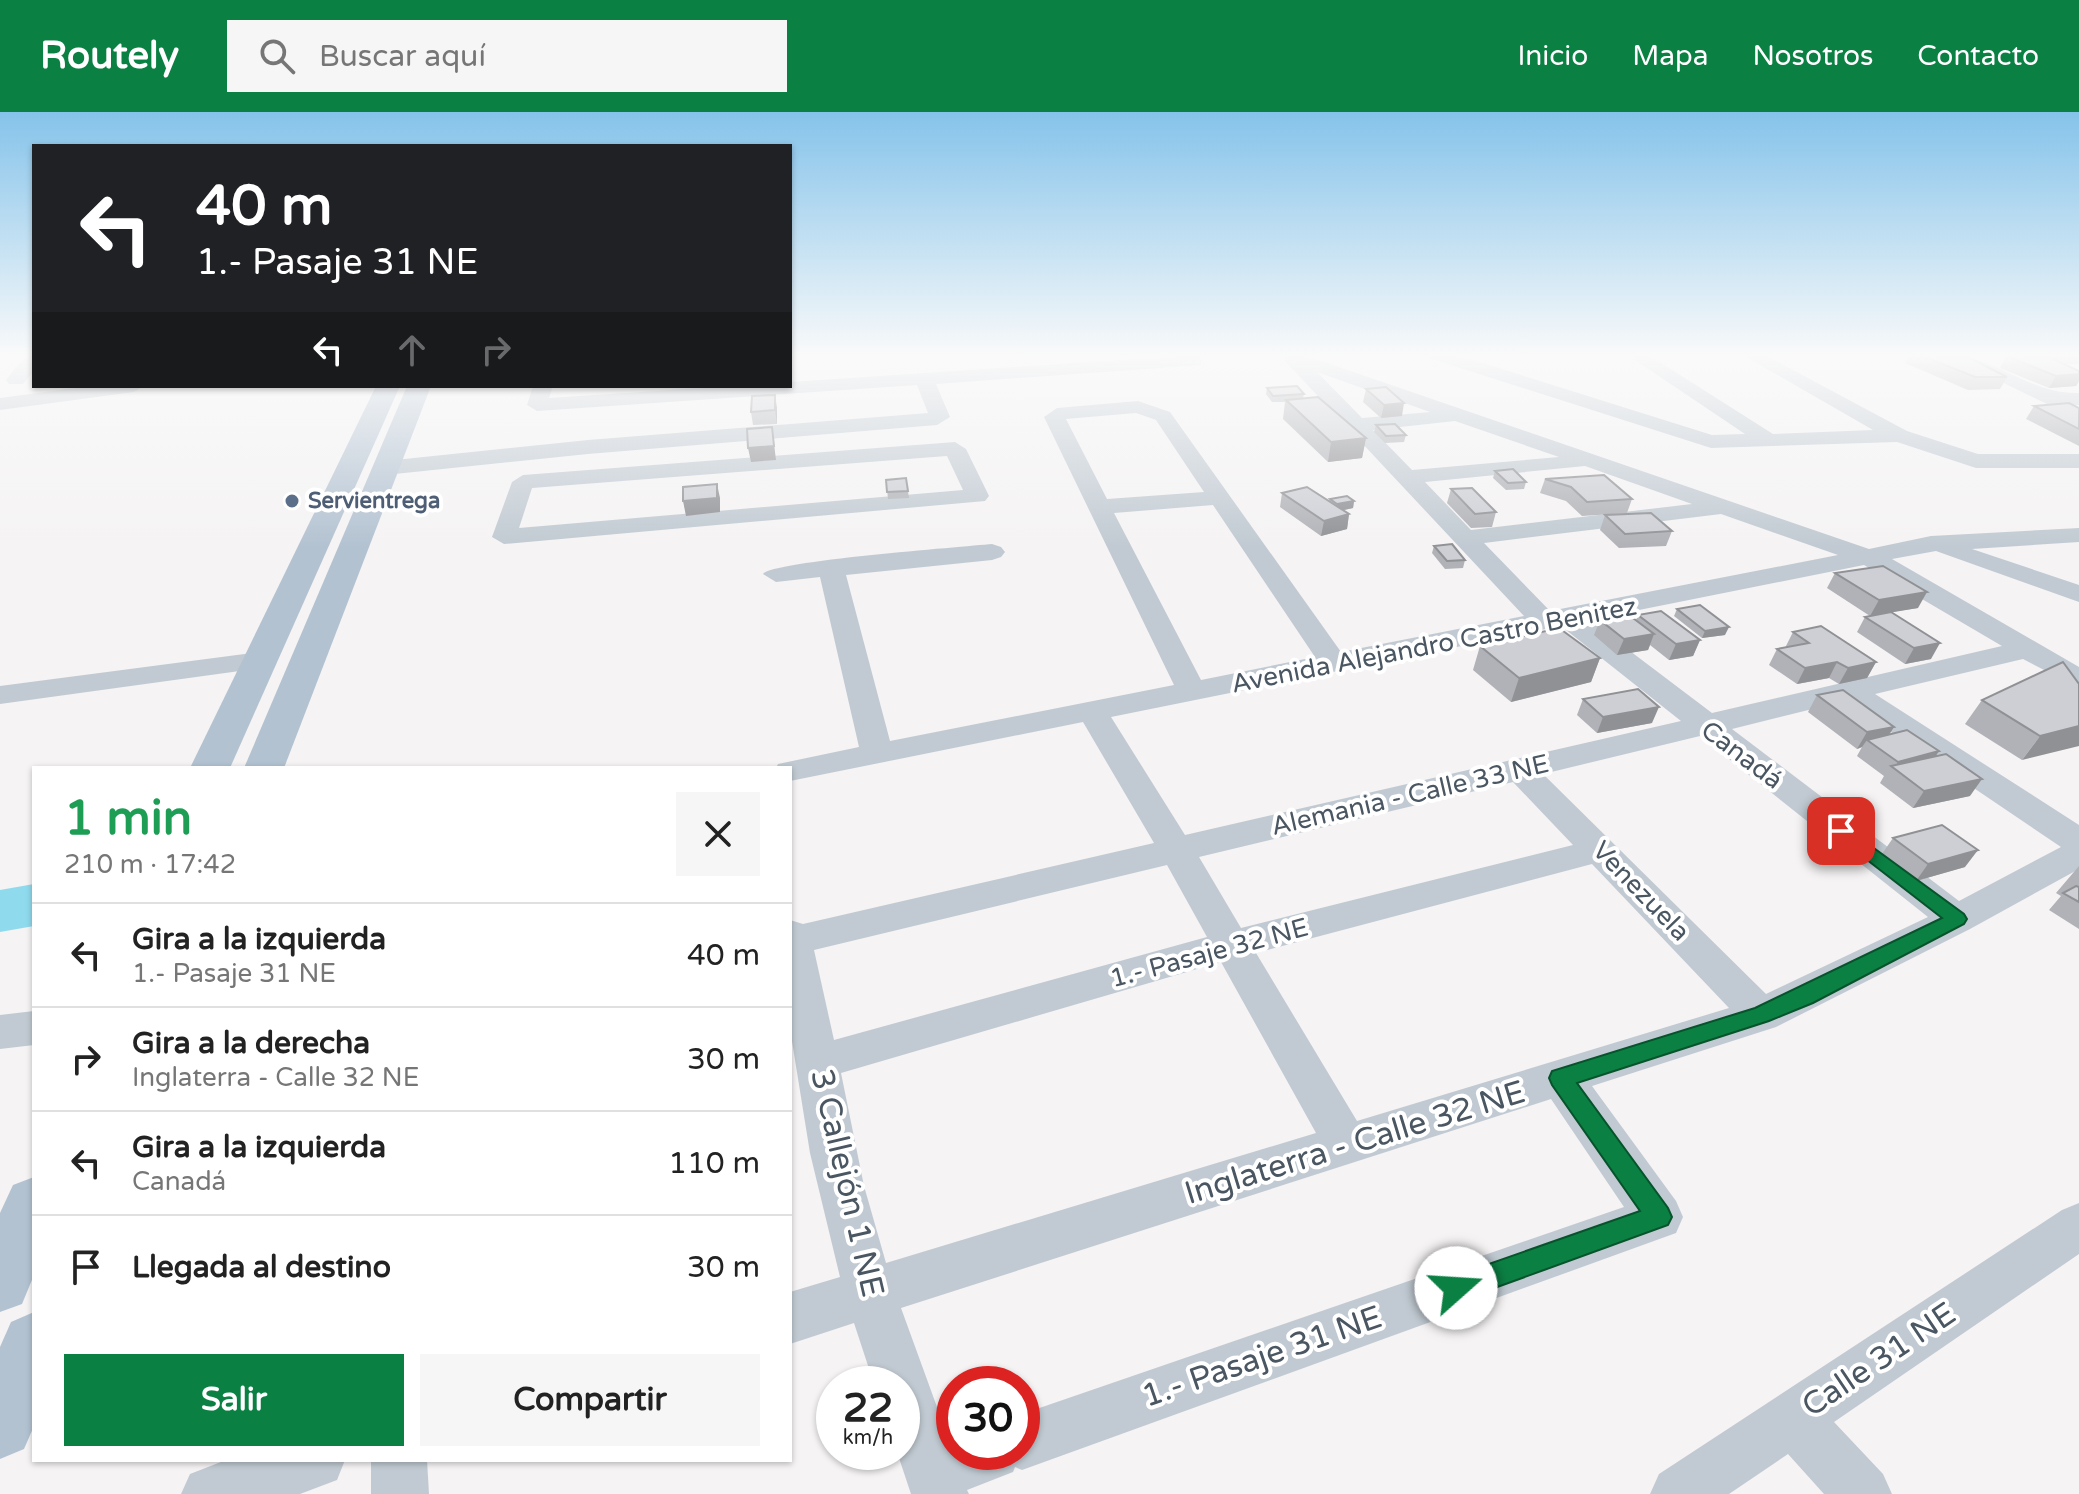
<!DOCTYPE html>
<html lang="es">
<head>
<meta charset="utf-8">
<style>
	:root { --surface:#fff; --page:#f6f6f6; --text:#222; --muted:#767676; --line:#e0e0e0; --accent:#0b8043 }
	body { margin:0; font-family:"Varela Round",sans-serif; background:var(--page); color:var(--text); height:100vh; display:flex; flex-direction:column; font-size:30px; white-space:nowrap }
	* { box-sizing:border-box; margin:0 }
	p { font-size:26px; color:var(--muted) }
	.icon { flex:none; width:44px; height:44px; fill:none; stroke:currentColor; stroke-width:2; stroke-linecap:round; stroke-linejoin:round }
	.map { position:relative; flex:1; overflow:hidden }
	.sheet { position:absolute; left:32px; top:654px; width:760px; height:696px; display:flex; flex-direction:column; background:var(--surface); border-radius:0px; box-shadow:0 2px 6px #0004 }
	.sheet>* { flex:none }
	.banner { position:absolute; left:32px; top:32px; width:760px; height:244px; border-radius:0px; box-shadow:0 2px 6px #0004; background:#202124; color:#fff; overflow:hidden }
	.speed { position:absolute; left:816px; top:1254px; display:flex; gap:16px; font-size:40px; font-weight:700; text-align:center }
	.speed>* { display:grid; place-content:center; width:104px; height:104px; border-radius:50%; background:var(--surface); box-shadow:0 2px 6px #0004; line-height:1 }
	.speed small { font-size:20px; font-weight:400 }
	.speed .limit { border:12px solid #d22; background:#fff; color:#111 }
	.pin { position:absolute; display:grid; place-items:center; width:68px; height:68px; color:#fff; margin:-34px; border-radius:16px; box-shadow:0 4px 12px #0006 }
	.me { position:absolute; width:88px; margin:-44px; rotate:71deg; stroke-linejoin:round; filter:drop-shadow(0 0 6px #0008) }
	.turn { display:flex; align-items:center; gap:28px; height:168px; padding:0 32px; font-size:36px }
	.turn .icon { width:104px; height:104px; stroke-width:2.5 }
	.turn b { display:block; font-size:56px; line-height:68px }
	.lanes { display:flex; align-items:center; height:76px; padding:0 32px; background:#0003; justify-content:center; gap:40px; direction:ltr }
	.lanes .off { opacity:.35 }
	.round { display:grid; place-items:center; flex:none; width:84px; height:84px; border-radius:0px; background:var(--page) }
	.headline { display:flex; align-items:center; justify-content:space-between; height:136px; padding:0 32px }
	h1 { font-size:48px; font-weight:700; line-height:60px; color:#1e9e55 }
	.action { display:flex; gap:16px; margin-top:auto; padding:16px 32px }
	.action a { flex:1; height:92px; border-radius:0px; background:var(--accent); color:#fff; font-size:32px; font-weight:700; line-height:92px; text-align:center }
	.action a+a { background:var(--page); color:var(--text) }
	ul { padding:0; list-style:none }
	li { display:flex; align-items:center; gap:24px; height:104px; padding:0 32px; border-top:2px solid var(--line) }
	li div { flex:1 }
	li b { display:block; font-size:30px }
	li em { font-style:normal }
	header { display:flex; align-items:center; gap:48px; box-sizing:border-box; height:112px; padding:0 40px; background:var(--accent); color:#fff }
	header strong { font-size:38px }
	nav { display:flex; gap:44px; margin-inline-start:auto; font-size:28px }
	.search { width:560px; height:72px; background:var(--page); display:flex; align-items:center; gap:20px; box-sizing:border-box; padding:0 28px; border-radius:0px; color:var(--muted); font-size:30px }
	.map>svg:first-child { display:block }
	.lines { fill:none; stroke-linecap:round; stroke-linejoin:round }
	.river { fill:#90daee; fill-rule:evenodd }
	.minor { fill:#c1cad2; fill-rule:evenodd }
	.major { fill:#b3c2d1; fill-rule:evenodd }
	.wall { fill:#b0b2b7 }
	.shaded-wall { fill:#909195 }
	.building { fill:#cdcfd5; stroke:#909195; stroke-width:2 }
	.route { fill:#0b8043; stroke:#07532c; stroke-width:2 }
	.service-dot { fill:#5c6f8a; stroke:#fff; stroke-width:3 }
	.labels { text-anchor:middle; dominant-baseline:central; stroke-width:8; stroke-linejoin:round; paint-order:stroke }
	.far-service-label { font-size:22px; font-weight:bold; fill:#4e5e75; stroke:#fff; text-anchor:start }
	.street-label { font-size:26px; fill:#4a5661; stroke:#fff }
	.near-street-label { font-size:32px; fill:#4a5661; stroke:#fff }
</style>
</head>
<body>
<header>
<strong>Routely</strong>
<div class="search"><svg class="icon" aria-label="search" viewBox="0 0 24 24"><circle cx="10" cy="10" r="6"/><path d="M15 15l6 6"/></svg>Buscar aquí</div>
<nav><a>Inicio</a><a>Mapa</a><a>Nosotros</a><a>Contacto</a></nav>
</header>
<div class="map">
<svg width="2079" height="1382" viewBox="0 0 2079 1382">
	<rect width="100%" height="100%" fill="#f5f3f3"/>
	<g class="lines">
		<path class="river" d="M34,772V814L0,820V778Z"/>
		<g class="minor">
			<path d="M34,242V259L23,272H9L6,268C13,259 23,245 34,242Z"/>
			<path d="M790,242H803L790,248Z"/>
			<path d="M1285,242H1301L1869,437L1931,424L2079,416V430L1972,437L2079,473V490L1936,439L1892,447L2079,555V576L2023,547L1875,582L2079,713V757L1970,817L1776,915L1592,974L1676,1089L1683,1105L1676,1121L1022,1358L1015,1355L1013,1360L967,1378L969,1382H911L897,1340H902V1272H874L854,1211L790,1232V1180L840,1165L810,1041L790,917V808L803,812L1154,731L1083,610L790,669V656H776L778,652L859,635L820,465L776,470L763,462C772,449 962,435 992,432L1001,435L1005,440L1001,445L992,448L846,463L890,629L1174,573L1044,305L1057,296L1138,289L1170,300L1341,540L1524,504L1285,249ZM1317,260L1430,300L1362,306ZM1136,301L1156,308L1204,380L1107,387L1066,307ZM1455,309L1559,345L1412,358L1373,318ZM1585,354L1692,392L1471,418L1425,370ZM1213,393L1315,545L1201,568L1114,401ZM1721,402L1838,443L1550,499L1484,431ZM1864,453L2002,534L1712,601L1589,508ZM1561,514L1681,609L1185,723L1111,605ZM1845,589L2061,735L1959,789L1732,617ZM1700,624L1928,805L1766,882L1543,662ZM1513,670L1573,733L1241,816L1199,745ZM1592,752L1729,896L1357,1009L1256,841ZM1167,753L1207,825L834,928L814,838ZM1221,850L1316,1021L886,1151L864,1074L841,961ZM1551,987L1624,1095L1022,1302V1340H954V1326L949,1328L901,1196Z"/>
			<path d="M1427,242H1454L1712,323L1745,322L1626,242H1647L1773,322L1873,318L1741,242H1763L1907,319L1978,342H2079V356H1976L1897,330L1711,336L1429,246Z"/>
			<path d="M1944,242C1993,242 2030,283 2079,281V293L2047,292Z"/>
			<path d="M1194,243L1201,245V253L936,272L950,305L937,313L588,342L385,363L374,356L385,349L588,328L928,301L917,273L537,299L527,293L533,274H553L549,286L732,274H790V270Z"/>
			<path d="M90,274H144L134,280L0,298V286Z"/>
			<path d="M955,330L966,337L989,384L985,389L504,432L492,425L512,370L523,363ZM947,344L963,378L519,416L532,376Z"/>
			<path d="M259,540L269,543L274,549L269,555L0,592V574Z"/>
			<path d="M34,899V933L0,937V903Z"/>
			<path d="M2079,1091V1142L1834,1310L1883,1362L1892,1382H1824L1788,1342L1729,1382H1650L1659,1362L2062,1098Z"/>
			<path d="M226,1348H345L337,1368L300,1382H181L190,1362Z"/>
			<path d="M371,1348H427L429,1382H371Z"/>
		</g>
		<g class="major">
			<path d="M376,274H400L230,656H190Z"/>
			<path d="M407,274H431L284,656H244Z"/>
			<path d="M34,1065V1163L22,1192L0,1200V1101L13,1073Z"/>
			<path d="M34,1200V1314L24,1337L0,1347V1235L11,1210Z"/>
		</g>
	</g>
	<g class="wall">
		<path d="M1910,242H1962L2007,265L2000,277L1968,278L1905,251Z"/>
		<path d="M2018,242H2079V252H2065L2079,259V269L2076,274L2049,276L2000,256L2006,244L2022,243Z"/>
		<path d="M1267,276L1304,282L1303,286L1366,326L1362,346L1328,350L1283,307L1285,290H1272L1266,282Z"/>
		<path d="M1366,277L1402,304L1381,306L1363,290Z"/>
		<path d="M2034,294L2079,296V334L2026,307Z"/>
		<path d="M777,296V312L753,313L751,300Z"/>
		<path d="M1376,313L1406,323L1404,330L1385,331L1374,320Z"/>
		<path d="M1495,359L1526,370L1524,377L1506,378L1493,366Z"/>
		<path d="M906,366L909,386L888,387L886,368Z"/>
		<path d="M1545,367L1632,387L1627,401L1582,404L1566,389L1540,381Z"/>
		<path d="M1451,377L1496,400L1492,415L1471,416L1447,391Z"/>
		<path d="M1282,381L1329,389L1330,387L1354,389L1353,396L1343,398L1349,402L1347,417L1321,424L1280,395Z"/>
		<path d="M1605,403L1672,419L1666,434L1619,436L1600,418Z"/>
		<path d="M1434,434L1465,448L1463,456L1445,457L1432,441Z"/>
		<path d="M1835,461L1918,496L1891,500L1931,547L1905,552L1857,520L1865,505L1870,504L1827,476Z"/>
		<path d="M1677,497L1725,523L1702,526L1674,504Z"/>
		<path d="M1638,503L1700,528L1693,544L1669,548L1650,533L1648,538L1617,543L1594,523L1600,508H1636Z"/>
		<path d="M1793,520L1876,550L1867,566L1839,572L1829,566L1797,572L1769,553L1777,537L1785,536Z"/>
		<path d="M1480,534L1600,546L1591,570L1511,590L1473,558Z"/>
		<path d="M2079,572L2022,648L1965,612L1982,588Z"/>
		<path d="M1817,583L1894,615L1889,622L1936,645L1970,684L1913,696L1880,671L1884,664L1857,644L1862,635L1857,637L1808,600Z"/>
		<path d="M1583,587L1652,611L1597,621L1577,603Z"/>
		<path d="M1893,726L1965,755L1916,769L1882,742Z"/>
		<path d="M2079,754V817L2049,798L2061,784L2056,781Z"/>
	</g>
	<g class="shaded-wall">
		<path d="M0,242H30L0,245Z"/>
		<path d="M2079,262V269L2076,274L2049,276L2056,264Z"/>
		<path d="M775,283L777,296V312L775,298Z"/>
		<path d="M1404,291L1402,304L1381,306L1384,293Z"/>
		<path d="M772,315L776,348L751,350L748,336Z"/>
		<path d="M1366,326L1362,346L1328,350L1331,330Z"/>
		<path d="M717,372L720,386V400L686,404L683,389Z"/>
		<path d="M1354,389L1353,396L1335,400L1337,392Z"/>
		<path d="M1349,402L1347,417L1321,424L1324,409Z"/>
		<path d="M1927,480L1918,496L1870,504L1879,488Z"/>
		<path d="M1729,515L1725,523L1702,526L1705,519Z"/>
		<path d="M1654,522L1648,538L1617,543L1624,527Z"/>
		<path d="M1700,528L1693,544L1669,548L1676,532Z"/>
		<path d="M1940,531L1931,547L1905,552L1914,536Z"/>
		<path d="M1600,546L1591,570L1511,590L1519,566Z"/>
		<path d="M1837,550L1829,566L1797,572L1805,556Z"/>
		<path d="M1876,550L1867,566L1839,572L1848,556Z"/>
		<path d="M1659,595L1652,611L1597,621L1603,605Z"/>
		<path d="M2079,614V634L2022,648L2040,624Z"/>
		<path d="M1894,615L1884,631L1867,628L1862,635L1857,637L1867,620Z"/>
		<path d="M1939,639L1928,656H1894L1898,650Z"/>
		<path d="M1982,667L1970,684L1913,696L1924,679Z"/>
		<path d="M1978,738L1965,755L1916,769L1928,752Z"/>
	</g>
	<g class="building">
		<path d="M1918,242H1962L2007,265H1975Z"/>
		<path d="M2044,243L2079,259V262L2056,264L2006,244Z"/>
		<path d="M1297,274L1304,282L1273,284L1267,276Z"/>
		<path d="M1386,275L1404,291L1384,293L1366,277Z"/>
		<path d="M775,283V298L751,300L752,284Z"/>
		<path d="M1318,285L1366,326L1331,330L1286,288Z"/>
		<path d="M2069,291L2079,296V317L2034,294Z"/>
		<path d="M1395,312L1406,323L1386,324L1376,313Z"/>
		<path d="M772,315L774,334L748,336L747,317Z"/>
		<path d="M1513,357L1526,370L1508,371L1495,359Z"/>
		<path d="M1604,363L1632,387L1587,390L1571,375L1545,367Z"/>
		<path d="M906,366L908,379L887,380L886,368Z"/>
		<path d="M717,372V386L683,389V375Z"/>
		<path d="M1307,375L1349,402L1324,409L1282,381Z"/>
		<path d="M1472,376L1496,400L1475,402L1451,377Z"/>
		<path d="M1347,384L1354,389L1337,392L1330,387Z"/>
		<path d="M1651,401L1672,419L1625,422L1605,403Z"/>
		<path d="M1452,432L1465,448L1447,449L1434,434Z"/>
		<path d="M1883,454L1927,480L1879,488L1835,461Z"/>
		<path d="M1700,493L1729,515L1705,519L1677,497Z"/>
		<path d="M1661,499L1700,528L1676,532L1638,503Z"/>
		<path d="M1891,500L1940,531L1914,536L1865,505Z"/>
		<path d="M1629,503L1654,522L1624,527L1600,508Z"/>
		<path d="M1821,514L1876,550L1848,556L1837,550L1805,556L1777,537L1809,531L1793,520Z"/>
		<path d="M1559,516L1600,546L1519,566L1480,534Z"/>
		<path d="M2063,550L2079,572V614L2040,624L1982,588Z"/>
		<path d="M1638,577L1659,595L1603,605L1583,587Z"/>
		<path d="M1843,578L1894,615L1867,620L1817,583Z"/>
		<path d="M1907,618L1939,639L1898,650L1867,628Z"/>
		<path d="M1946,642L1982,667L1924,679L1891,654Z"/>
		<path d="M1942,713L1978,738L1928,752L1893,726Z"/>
		<path d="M2076,774L2079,775V790L2063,781Z"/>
	</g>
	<linearGradient id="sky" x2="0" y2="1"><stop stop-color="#85c3ea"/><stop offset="0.56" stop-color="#fafafa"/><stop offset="1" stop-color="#fafafa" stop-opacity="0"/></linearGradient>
	<rect width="2079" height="435" fill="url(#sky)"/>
	<path class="route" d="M1841,712L1964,802L1967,807L1964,812L1813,891L1769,909L1577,971L1668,1096L1672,1105L1668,1113L1456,1190L1446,1186L1442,1176L1446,1167L1640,1099L1552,973L1549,966L1552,959L1755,896L1942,806L1835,723V714Z"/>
	<circle class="service-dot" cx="292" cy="389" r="8"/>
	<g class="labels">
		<g class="far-service-label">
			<text x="308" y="389">Servientrega</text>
		</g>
		<g class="street-label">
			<text transform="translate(1434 533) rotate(-11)">Avenida Alejandro Castro Benitez</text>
			<text transform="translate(1742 643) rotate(37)">Canadá</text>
			<text transform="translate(1410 683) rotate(-13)">Alemania - Calle 33 NE</text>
			<text transform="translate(1641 779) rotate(46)">Venezuela</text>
			<text transform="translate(1209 841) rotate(-15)">1.- Pasaje 32 NE</text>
		</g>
		<g class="near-street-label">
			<text transform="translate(1355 1031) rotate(-17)">Inglaterra - Calle 32 NE</text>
			<text transform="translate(847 1071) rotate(77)">3 Callejón 1 NE</text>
			<text transform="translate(1262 1245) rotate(-19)">1.- Pasaje 31 NE</text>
			<text transform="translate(1879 1248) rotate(-34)">Calle 31 NE</text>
		</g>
	</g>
</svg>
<div class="speed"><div>22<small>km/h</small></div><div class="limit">30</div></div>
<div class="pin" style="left:1841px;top:719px;background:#d93025"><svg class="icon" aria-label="arrive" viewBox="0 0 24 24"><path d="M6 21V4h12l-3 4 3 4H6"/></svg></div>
<svg class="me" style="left:1456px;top:1176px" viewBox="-20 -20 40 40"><circle r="19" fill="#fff"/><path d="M0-13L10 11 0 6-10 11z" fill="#0b8043"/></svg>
<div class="banner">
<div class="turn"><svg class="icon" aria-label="left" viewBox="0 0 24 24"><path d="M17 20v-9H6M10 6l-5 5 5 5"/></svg><div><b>40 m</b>1.- Pasaje 31 NE</div></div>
<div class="lanes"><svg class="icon" aria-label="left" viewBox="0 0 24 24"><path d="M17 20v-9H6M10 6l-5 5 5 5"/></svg><svg class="icon off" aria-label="ahead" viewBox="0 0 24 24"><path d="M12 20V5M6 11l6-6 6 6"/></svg><svg class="icon off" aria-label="right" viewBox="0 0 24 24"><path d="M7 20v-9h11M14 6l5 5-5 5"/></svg></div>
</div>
<section class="sheet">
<div class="headline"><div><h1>1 min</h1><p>210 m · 17:42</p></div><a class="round"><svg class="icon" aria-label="close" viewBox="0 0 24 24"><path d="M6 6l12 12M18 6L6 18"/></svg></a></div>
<ul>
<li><svg class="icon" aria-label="left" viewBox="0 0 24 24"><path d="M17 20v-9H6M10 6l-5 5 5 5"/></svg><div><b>Gira a la izquierda</b><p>1.- Pasaje 31 NE</p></div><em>40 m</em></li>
<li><svg class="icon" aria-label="right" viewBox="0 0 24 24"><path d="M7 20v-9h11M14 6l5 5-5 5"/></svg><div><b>Gira a la derecha</b><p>Inglaterra - Calle 32 NE</p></div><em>30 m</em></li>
<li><svg class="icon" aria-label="left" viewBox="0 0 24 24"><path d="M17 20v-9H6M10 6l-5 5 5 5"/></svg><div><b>Gira a la izquierda</b><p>Canadá</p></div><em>110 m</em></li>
<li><svg class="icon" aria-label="arrive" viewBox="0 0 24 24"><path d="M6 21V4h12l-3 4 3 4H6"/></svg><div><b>Llegada al destino</b></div><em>30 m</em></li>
</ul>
<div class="action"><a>Salir</a><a>Compartir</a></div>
</section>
</div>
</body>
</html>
